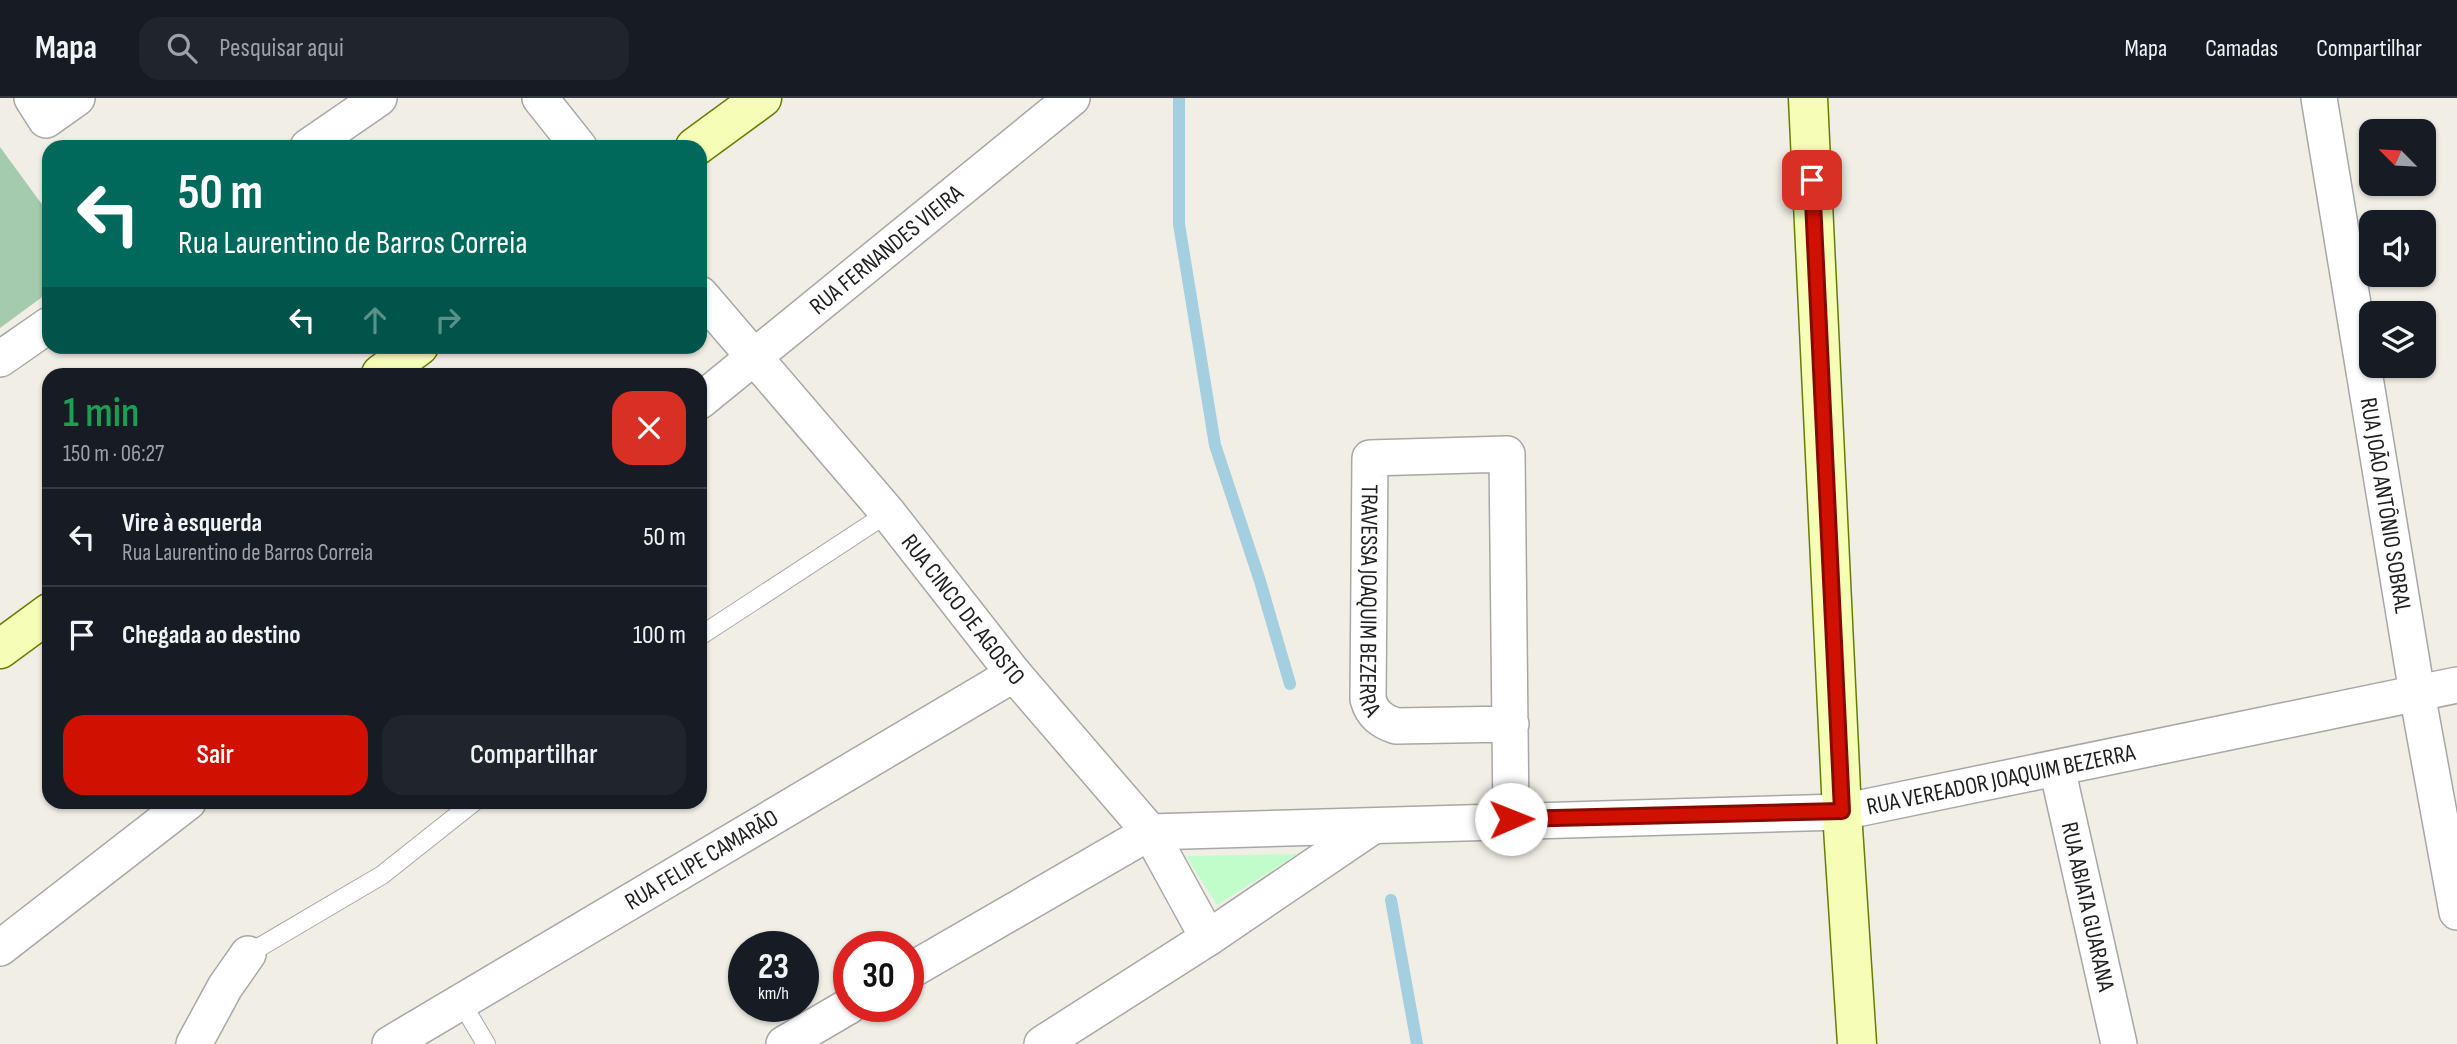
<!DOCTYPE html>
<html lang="pt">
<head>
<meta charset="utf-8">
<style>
	:root { --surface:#171b24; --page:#20242c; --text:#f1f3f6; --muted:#9ea1a6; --line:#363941; --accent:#d01000 }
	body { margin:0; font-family:"Sofia Sans Condensed",sans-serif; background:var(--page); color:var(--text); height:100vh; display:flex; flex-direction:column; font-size:26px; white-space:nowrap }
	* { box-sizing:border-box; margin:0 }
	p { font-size:23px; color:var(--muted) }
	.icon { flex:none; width:38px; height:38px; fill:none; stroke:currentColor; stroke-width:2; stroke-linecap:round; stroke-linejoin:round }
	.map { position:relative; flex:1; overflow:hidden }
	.side { position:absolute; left:42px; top:270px; width:665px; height:441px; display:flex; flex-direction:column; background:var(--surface); border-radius:21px; box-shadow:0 2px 5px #0004 }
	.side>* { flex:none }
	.guide { position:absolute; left:42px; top:42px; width:665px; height:214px; border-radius:21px; box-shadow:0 2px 5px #0004; background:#00695c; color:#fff; overflow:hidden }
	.needle { width:46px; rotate:294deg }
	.tools { position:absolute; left:2359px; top:21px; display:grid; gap:14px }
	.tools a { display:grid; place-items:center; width:77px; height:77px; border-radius:14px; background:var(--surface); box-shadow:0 2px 5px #0004; font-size:35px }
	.speed { position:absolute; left:728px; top:833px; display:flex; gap:14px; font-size:35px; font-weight:700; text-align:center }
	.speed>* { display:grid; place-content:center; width:91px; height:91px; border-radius:50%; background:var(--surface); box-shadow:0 2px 5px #0004; line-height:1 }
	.speed small { font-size:18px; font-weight:400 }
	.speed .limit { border:10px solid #d22; background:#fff; color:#111 }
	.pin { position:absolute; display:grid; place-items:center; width:60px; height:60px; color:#fff; margin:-30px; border-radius:14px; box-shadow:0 4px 10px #0006 }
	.me { position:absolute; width:77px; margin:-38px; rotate:89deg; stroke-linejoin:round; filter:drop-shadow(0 0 5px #0008) }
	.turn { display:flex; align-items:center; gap:24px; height:147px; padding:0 21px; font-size:32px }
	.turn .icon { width:91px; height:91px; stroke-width:2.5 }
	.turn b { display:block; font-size:49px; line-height:60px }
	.lanes { display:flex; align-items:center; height:66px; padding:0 21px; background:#0003; justify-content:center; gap:35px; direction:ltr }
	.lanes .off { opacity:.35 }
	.round { display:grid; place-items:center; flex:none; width:74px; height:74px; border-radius:21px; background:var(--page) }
	.head { display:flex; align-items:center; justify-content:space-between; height:119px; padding:0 21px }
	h1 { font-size:42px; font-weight:600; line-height:52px; color:#1e9e55 }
	.cta { display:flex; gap:14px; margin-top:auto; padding:14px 21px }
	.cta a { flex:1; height:80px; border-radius:21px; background:var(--accent); color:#fff; font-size:28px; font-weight:600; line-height:80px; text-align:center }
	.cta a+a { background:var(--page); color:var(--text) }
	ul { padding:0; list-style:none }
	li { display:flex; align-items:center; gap:21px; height:98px; padding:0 21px; border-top:2px solid var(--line) }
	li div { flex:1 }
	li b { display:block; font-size:26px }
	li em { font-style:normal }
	header { display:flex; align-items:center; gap:42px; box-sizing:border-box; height:98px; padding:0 35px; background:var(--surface); border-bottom:2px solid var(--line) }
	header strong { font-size:33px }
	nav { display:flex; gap:38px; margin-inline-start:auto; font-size:24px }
	.search { width:490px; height:63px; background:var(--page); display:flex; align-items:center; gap:18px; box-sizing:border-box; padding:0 24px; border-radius:21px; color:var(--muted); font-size:26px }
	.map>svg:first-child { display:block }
	.cemetery { fill:#a5cbae }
	.park { fill:#c1fdca }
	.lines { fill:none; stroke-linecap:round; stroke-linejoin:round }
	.stream { stroke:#a4cfe1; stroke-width:12 }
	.lane-casing { stroke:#a7a7a7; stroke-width:20 }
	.street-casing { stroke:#a7a7a7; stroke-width:38 }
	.secondary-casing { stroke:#677e00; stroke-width:41 }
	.lane { stroke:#fff; stroke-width:18 }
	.street { stroke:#fff; stroke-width:35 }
	.secondary { stroke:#f5fdb7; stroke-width:38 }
	.route-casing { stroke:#870a00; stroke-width:18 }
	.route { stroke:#d01000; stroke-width:12 }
	.labels { text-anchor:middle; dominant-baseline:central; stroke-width:5; stroke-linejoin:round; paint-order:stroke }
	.street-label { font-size:24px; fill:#202020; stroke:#fff }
</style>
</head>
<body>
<header>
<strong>Mapa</strong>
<div class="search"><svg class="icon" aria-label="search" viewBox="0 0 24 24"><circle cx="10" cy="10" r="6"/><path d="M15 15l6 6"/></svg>Pesquisar aqui</div>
<nav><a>Mapa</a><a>Camadas</a><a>Compartilhar</a></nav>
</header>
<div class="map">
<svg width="2457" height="946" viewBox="0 0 2457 946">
	<rect width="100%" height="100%" fill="#f1eee6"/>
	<path class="cemetery" d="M0,49L49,116V194L0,230Z"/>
	<path class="park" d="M1298,756L1217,807L1186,758Z"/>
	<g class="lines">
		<g class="stream">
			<path d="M1179,0V126L1215,347L1260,483L1290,586"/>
			<path d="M1391,802L1417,946"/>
		</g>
		<defs>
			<g id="lane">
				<path d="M700,538L888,415"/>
				<path d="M248,856L382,777L474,704"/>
				<path d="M461,904L486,946"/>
			</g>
			<g id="street">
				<path d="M32,0L46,22L77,0"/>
				<path d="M540,0L579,49"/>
				<path id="s1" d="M2319,0L2417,595L2457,814"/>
				<path d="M308,49L379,0"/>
				<path id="s2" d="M700,196L888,415L1014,576L1150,734L1208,840"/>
				<path d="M0,261L49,227"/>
				<path id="s3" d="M700,303L1072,0"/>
				<path id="s4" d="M2057,670L2119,946"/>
				<path id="s5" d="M1511,721L1507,356L1370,360L1368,601C1372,616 1381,623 1396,628L1511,626"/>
				<path d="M0,850L188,704"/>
				<path id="s6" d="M908,874L1150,734L1842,714L2457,587"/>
				<path d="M194,946L225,889L248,856"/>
				<path id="s7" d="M390,946L1014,576"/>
				<path d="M784,946L849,908"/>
				<path d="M1042,946L1208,840L1370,730"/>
			</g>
			<g id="secondary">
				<path d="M1808,0L1842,714L1857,946"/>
				<path d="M695,49L762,0"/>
				<path d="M381,276L419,248"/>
				<path d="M0,551L49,515"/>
			</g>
		</defs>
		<use href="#lane" class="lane-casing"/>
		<use href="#street" class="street-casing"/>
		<use href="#secondary" class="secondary-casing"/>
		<use href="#lane" class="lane"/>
		<use href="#street" class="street"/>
		<use href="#secondary" class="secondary"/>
	</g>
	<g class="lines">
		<defs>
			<path id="route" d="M1511,721L1842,713L1812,82"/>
		</defs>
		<use href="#route" class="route-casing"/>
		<use href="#route" class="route"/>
	</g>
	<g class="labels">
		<g class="street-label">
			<text stroke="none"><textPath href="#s3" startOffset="240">RUA FERNANDES VIEIRA</textPath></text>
			<text stroke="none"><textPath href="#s1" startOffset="413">RUA JOÃO ANTÔNIO SOBRAL</textPath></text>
			<text stroke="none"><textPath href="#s5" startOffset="644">TRAVESSA JOAQUIM BEZERRA</textPath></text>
			<text stroke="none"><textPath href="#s2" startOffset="411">RUA CINCO DE AGOSTO</textPath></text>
			<text stroke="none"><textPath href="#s6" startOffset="1134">RUA VEREADOR JOAQUIM BEZERRA</textPath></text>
			<text stroke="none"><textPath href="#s7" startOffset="362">RUA FELIPE CAMARÃO</textPath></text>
			<text stroke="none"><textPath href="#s4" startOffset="142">RUA ABIATA GUARANA</textPath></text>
		</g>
	</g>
</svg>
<div class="tools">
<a><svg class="needle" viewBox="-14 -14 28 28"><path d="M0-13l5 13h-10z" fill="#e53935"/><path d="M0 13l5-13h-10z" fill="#9ea1a6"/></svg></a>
<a><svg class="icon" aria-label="sound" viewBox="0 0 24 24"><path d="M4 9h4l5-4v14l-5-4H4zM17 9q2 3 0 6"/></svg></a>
<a><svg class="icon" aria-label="layers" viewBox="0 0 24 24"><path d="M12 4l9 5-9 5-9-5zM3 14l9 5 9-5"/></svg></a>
</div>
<div class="speed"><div>23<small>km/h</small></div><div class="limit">30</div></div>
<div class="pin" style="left:1812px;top:82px;background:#d93025"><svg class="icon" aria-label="arrive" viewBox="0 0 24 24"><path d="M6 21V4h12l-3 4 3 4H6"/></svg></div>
<svg class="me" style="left:1511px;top:721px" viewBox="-20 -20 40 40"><circle r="19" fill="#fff"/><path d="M0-13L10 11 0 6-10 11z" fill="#d01000"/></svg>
<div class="guide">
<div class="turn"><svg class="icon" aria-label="left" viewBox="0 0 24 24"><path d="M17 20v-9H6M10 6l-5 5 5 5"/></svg><div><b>50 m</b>Rua Laurentino de Barros Correia</div></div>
<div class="lanes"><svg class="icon" aria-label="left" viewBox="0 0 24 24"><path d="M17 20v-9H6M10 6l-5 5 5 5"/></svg><svg class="icon off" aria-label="ahead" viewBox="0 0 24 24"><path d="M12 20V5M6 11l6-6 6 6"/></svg><svg class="icon off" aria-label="right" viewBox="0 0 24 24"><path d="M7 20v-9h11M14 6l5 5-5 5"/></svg></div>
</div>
<section class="side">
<div class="head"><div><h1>1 min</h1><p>150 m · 06:27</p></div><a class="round" style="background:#d93025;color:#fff"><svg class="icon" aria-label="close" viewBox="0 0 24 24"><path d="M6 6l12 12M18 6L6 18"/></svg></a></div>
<ul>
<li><svg class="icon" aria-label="left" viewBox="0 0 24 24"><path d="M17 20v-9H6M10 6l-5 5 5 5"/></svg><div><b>Vire à esquerda</b><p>Rua Laurentino de Barros Correia</p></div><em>50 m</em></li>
<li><svg class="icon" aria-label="arrive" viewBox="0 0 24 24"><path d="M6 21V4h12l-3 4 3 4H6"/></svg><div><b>Chegada ao destino</b></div><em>100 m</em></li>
</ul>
<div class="cta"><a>Sair</a><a>Compartilhar</a></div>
</section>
</div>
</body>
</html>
